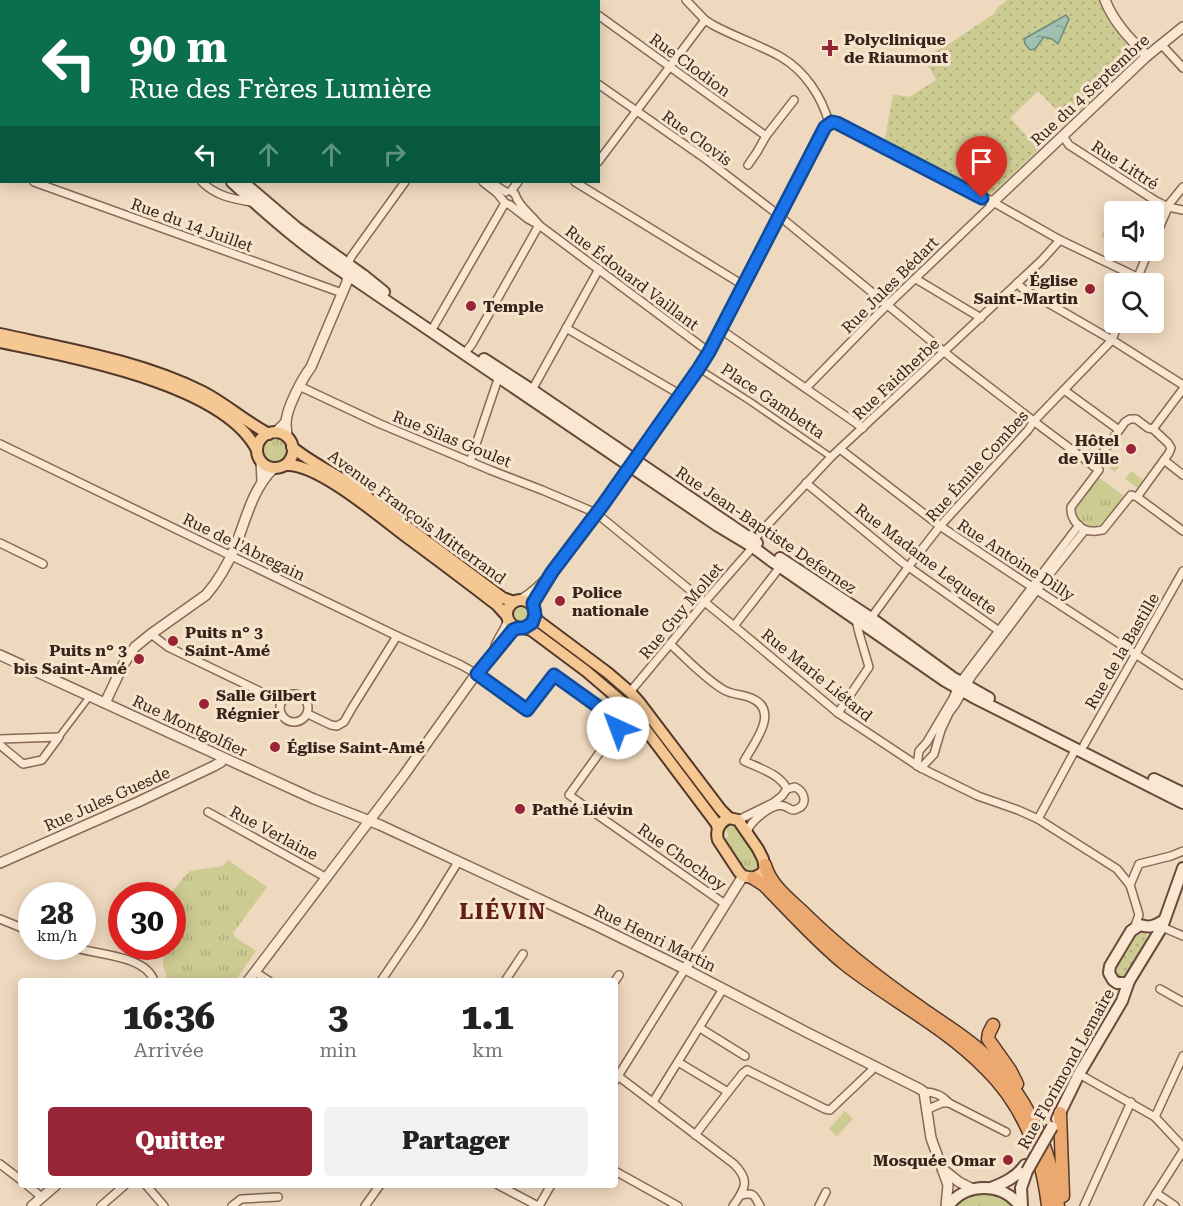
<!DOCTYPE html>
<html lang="fr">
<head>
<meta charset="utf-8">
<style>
	:root { --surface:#fff; --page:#f2f2f2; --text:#222; --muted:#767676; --accent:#972537 }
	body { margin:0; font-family:"Roboto Serif",serif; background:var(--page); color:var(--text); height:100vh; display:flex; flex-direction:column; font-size:22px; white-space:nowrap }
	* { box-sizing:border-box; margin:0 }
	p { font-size:20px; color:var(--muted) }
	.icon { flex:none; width:33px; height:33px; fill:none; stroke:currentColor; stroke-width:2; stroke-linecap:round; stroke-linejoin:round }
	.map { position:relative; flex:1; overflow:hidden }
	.side { position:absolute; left:18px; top:978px; width:600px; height:210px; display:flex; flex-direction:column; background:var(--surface); border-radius:6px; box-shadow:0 3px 15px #0003 }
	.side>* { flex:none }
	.banner { position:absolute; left:0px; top:0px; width:600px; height:183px; box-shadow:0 3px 15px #0003; background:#0b6e4f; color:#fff; overflow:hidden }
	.tools { position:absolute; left:1104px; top:201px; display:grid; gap:12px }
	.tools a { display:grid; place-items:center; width:60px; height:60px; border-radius:6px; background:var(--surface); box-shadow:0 3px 15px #0003; font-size:30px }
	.speed { position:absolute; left:18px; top:882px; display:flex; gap:12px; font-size:30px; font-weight:700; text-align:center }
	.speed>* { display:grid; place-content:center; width:78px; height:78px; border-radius:50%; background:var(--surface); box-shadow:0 3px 15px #0003; line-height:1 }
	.speed small { font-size:15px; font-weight:400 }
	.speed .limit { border:9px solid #d22; background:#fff; color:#111 }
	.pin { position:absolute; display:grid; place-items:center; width:51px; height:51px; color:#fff; margin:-62px -26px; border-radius:50% 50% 50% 0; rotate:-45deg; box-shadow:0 0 6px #0007 }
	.pin .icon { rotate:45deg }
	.me { position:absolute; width:66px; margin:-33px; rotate:317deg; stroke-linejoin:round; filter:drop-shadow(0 0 4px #0008) }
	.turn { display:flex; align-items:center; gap:21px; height:126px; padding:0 30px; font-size:27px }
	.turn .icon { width:78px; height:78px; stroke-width:2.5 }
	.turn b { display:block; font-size:42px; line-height:51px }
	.lanes { display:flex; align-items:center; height:57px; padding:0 30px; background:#0003; justify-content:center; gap:30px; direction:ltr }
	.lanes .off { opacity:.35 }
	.eta { display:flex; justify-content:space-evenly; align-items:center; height:102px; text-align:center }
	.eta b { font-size:36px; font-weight:800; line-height:42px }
	.primary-button { display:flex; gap:12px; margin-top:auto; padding:12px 30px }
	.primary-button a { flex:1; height:69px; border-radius:6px; background:var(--accent); color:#fff; font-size:24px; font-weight:800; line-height:69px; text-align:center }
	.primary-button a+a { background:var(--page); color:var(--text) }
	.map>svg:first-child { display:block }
	.grass { fill:url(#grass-tufts) }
	.park { fill:url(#park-dots) }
	.garden { fill:#cccb92 }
	.water { fill:url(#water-ripples); stroke:#698d7f; stroke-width:1.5 }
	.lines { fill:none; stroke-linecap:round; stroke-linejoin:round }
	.pedestrian-casing { stroke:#876956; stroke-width:8 }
	.minor-casing { stroke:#876956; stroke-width:10 }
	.tertiary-casing { stroke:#876956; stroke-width:12 }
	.secondary-casing { stroke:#694a3a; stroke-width:14 }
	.primary-casing { stroke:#54382b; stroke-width:14 }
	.trunk-casing { stroke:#54382b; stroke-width:15 }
	.pedestrian { stroke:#f9e7d1; stroke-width:5 }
	.minor { stroke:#f9e7d1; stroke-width:7 }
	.tertiary { stroke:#f9e7d1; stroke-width:9 }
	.secondary { stroke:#f9e7d1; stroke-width:10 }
	.primary { stroke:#f4c793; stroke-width:10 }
	.trunk { stroke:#eba86f; stroke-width:12 }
	.secondary-bridge-casing { stroke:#694a3a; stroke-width:14; stroke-linecap:butt }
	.secondary-bridge { stroke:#f9e7d1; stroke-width:10 }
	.route-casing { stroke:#114b97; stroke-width:15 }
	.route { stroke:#1a73e8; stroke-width:10 }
	.poi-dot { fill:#972537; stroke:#f6e4cd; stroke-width:2 }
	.labels { text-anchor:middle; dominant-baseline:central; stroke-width:6; stroke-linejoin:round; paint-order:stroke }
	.poi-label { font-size:16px; font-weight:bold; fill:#36241b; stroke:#f6e4cd; text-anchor:start }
	.street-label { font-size:16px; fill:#36241b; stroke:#f6e4cd }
	.district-label { font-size:22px; font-weight:bold; letter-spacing:1.5px; fill:#631e1a; stroke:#f6e4cd }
</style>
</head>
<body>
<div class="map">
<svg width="1183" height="1206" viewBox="0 0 1183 1206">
	<defs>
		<pattern id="grass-tufts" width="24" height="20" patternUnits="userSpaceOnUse" patternTransform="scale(1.5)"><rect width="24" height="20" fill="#cccb92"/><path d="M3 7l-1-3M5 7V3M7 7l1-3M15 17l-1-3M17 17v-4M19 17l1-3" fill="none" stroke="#b0ae7d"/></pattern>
		<pattern id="park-dots" width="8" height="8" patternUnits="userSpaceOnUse" patternTransform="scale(1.5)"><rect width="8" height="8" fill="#cccb92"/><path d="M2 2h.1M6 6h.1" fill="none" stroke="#b0ae7d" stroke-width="1.8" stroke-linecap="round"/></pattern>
		<pattern id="water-ripples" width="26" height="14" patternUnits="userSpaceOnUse" patternTransform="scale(1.5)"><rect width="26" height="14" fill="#a1c0b2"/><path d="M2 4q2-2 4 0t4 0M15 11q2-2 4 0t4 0" fill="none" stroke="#849c90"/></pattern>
	</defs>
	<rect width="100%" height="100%" fill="#efd9be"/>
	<g class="grass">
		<circle cx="274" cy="449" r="13"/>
		<path d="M1109,455L1121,464L1115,472L1103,463Z"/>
		<path d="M1131,471L1143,480L1137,488L1125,479Z"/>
		<path d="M1098,477L1124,496L1101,528C1086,529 1077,523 1076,508Z"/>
		<circle cx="520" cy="614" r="10"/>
		<path d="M729,824L737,826L759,861L758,869C753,873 749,874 744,870L724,840L729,835L723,828Z"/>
		<path d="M228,860L267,887L233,933L235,937L256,951L235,981H168L163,965L164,947L172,946V896L170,895L182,879L190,871L223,866Z"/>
		<path d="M984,1194C995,1195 1004,1198 1013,1206H956C964,1198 973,1195 984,1194Z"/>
	</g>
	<g class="park">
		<path d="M1007,0H1099C1107,22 1118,36 1135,53V59L1068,122L1038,91L1010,118L1039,149L993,193L987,195L881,140V138L885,139L893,94L909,97L936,80L924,58L952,42L995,13L996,9Z"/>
		<path d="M1142,931C1148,934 1148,937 1148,944L1124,980L1116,977L1113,969L1133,934L1138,932Z"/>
	</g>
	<g class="garden">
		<path d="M1108,223L1114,227V244L1101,236Z"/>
		<path d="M845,1111L853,1119L837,1136L829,1129Z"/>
	</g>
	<path class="water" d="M1066,15L1069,19L1058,44L1052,39L1044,37L1035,49L1030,50L1025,44L1024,39Z"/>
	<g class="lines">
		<defs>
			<g id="pedestrian">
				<path d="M698,368L751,402L831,457"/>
				<path d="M59,737L90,696"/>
			</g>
			<g id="minor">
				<path d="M342,0L344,2"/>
				<path d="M479,0L481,2"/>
				<path d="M579,0L581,2"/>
				<path d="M686,0L705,20L713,25C735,37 760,45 781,57C805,71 822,97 829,123"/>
				<path d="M71,2L72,0"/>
				<path d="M165,2L166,0"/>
				<path d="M246,2L247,0"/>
				<path d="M598,15L766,136"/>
				<path d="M1161,44L1183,68"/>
				<path d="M598,84L707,160L772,210L953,359L1044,429L1099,470L1071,507C1070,519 1080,531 1092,531C1096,532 1099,530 1103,530L1131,495L1137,497L1183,531"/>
				<path d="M0,130L2,127"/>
				<path d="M1063,136L1069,145L1156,201L1168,207L1183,210"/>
				<path d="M598,162L705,20"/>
				<path d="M748,165L757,152L766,136L794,100"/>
				<path d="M0,169L2,170"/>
				<path d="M34,182L342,293"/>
				<path d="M202,182C216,196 233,199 251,202"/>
				<path d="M483,182L497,193L505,203L510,205L528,219L539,225C531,214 518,206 515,194L511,191"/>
				<path d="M490,182L506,192"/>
				<path d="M575,182L743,285"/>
				<path d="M511,191L518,182"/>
				<path d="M993,202L1060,240L1137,277"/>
				<path d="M1154,240L1170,203L1183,187"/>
				<path d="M348,265L351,257L405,182"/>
				<path d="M916,279L981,318"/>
				<path d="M1017,283L1022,288L1112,340L1183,385"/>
				<path d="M1135,284L1149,250"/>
				<path d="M434,326L505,203"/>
				<path d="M566,328L681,395"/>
				<path d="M720,329L863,428"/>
				<path d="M468,349L472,344L539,225L709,352"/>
				<path d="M299,386L378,423L490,470L542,490L596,513L734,626L838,713L921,768L978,796L1018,810L1038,819L1117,869L1130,885L1137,908L1139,915L1134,928"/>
				<path d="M806,388L878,314L994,203"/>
				<path d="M532,390L599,269"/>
				<path d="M1064,390L1119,430"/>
				<path d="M1153,429L1183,389"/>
				<path d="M0,444L397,636L461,665L477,674L527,710L554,675L618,723V727L569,795L725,904"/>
				<path d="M840,449L940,526L1023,581L1183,685"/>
				<path d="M1164,460L1183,475"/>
				<path d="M470,462L499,376"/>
				<path d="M1093,466L1125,422L1130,419H1136L1148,428L1153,429L1168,443L1171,448L1169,453L1137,497"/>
				<path d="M806,483L903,563L1002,633"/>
				<path d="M0,543L43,564"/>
				<path d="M871,618L912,562L940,526L1028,430L1034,421L1112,340L1119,322"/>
				<path d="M734,626L780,567"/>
				<path d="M151,634L168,647L282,702"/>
				<path d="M670,644C687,659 705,679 724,690C733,695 742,694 751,698C781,710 754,743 744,761C759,768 780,774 787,789"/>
				<path d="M630,692L670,644L702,605L753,547L754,540L757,536L831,457L1041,261L1060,240"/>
				<circle cx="294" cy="708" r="14"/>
				<path d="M838,713L869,667L859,633L856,620"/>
				<path d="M308,714L331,725L337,726L344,722L352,708L397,636"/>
				<path d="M0,739L59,737L42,760L23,764L0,745"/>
				<path d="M1084,745L1183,571"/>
				<path d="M917,766L919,751L927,742L953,698L960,682L1079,525"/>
				<path d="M921,768L934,754L941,730L949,713L955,705L972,676L1037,590L1085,530"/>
				<path d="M208,812L327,878"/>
				<path d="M1038,819L1073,754L1077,749"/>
				<path d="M738,820L773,803L782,796L787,789L795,787C804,791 809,804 797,809C791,812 790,808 784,806C772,802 750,822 747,832"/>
				<path d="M1130,885L1139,864L1171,856L1183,851"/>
				<path d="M0,919L32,932"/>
				<path d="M1162,927L1183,936"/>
				<path d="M70,946C92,955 146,954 154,981"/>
				<path d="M255,972L269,981"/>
				<path d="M381,981L419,925L458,862"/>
				<path d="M505,981L523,954"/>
				<path d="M615,981L619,975"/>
				<path d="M1160,989L1183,1002"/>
				<path d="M700,1028L745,1056"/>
				<path d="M678,1062L728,1092"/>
				<path d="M1079,1074L1155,1117L1183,1147"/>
				<path d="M618,1076L734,1164C750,1180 746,1188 733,1206"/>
				<path d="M615,1081L685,969"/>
				<path d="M924,1092C935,1092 942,1095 949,1103L1006,1132"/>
				<path d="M653,1102L723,989"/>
				<path d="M926,1110L942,1103H949"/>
				<path d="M1155,1117L1183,1056"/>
				<path d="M695,1135L728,1092L743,1073L747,1070L825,1109L830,1110L871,1071L874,1065"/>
				<path d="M0,1164L21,1180"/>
				<path d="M615,1171L678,1206"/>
				<path d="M27,1185L38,1194L41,1199"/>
				<path d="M146,1185L164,1206"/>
				<path d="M498,1185L538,1206"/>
				<path d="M1156,1193L1175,1206"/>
				<path d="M741,1195C754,1192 754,1195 760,1206"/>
				<path d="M101,1206L125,1185"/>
				<path d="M232,1206L241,1199L278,1197"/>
				<path d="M365,1206L380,1185"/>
				<path d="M539,1206L551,1185"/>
				<path d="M819,1206L826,1192"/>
				<path d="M1084,1206L1131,1102"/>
				<path d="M1148,1206L1183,1151"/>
			</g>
			<g id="tertiary">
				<path d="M1105,0C1114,23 1130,39 1147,56"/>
				<path d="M275,433L286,422"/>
				<path d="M287,437C287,433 286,428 286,423C286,409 302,379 311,367L347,282L348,270"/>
				<path d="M261,461L262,481"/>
				<path d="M521,600C550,583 568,551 587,525C625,473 663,422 698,368L709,352L825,127C829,123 832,122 837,123L982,198L993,202L1147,56L1183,27"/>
				<path d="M533,608V603L542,589"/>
				<path d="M496,646C499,637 506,630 508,622"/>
				<path d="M0,655L314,799L380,825L597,926L689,971L808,1033L920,1089L924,1092L931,1138L948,1185L946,1206"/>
				<path d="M105,703L123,665L135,647L151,634L206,595C218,581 228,564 235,547C246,520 252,489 274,468"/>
				<path d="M0,863L138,802L214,766L221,762L223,758"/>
				<path d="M685,969L743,876"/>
				<path d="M248,981L404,775L471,681L494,652L513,630L518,628"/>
				<path d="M945,1171L959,1182L973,1189"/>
				<path d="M32,1206L56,1185"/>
			</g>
			<g id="secondary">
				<path d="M32,0L33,2"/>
				<path d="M43,0L45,2"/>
				<path d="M232,182C271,218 311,253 357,281L718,526L753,547L773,562L945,681L973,697L1183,803"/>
				<path d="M243,182L297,228L363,275L384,292"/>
				<path d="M484,359L532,390L757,543"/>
				<path d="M780,558L871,618L952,677L989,698"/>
				<path d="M1154,779L1183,793"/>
				<path d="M1129,981L1127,983H1117L1113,980L1109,973L1110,966L1131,931L1140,925C1149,928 1155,926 1163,921"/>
				<path d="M1057,1119L1079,1074L1122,1001L1129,981L1162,927L1183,868"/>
				<path d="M991,1188C1004,1183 1017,1177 1025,1165"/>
				<path d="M948,1206C966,1182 1002,1182 1020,1206"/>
				<path d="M1022,1206L1021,1188L1027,1171"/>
			</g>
			<g id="primary">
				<path d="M0,334C68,349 141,361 203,392C226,404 246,422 269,434"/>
				<path d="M0,342C69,357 223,383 257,450"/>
				<circle cx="275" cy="450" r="18"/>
				<path d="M292,447C310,462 332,472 351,485L503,598L514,602"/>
				<path d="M286,465C318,463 381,518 408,538C438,560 467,582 497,605L506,615"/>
				<circle cx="521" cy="614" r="14"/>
				<path d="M535,615L537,620L608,673L630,692L639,702L721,810L729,818"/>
				<path d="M524,628L531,630L586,671L620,700L646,730L716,823L718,828"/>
				<path d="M729,818L738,820L758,849L763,859L765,869L761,874L753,878L743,876L739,872L718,840C715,829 720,822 729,818Z"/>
			</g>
			<g id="trunk">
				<path d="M765,865C771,887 792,901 808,917C843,951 881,980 921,1008C943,1024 967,1037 987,1057C1027,1097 1052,1150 1058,1206"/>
				<path d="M753,878L764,885C791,912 816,941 846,965C891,1000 945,1027 985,1068C1024,1106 1042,1153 1048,1206"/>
				<path d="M993,1025L989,1033L988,1039L1010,1070L1017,1084"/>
				<path d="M1060,1113L1063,1196"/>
			</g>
		</defs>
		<use href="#pedestrian" class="pedestrian-casing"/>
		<use href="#minor" class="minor-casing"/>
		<use href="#tertiary" class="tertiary-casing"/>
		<use href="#secondary" class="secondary-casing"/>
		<use href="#primary" class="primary-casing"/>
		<use href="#trunk" class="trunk-casing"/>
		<use href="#pedestrian" class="pedestrian"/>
		<use href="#minor" class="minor"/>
		<use href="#tertiary" class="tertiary"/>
		<use href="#secondary" class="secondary"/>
		<use href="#primary" class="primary"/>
		<use href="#trunk" class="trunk"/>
		<defs>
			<path id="secondary-bridge" d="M1027,1171L1052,1127"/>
		</defs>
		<use href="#secondary-bridge" class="secondary-bridge-casing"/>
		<use href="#secondary-bridge" class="secondary-bridge"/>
	</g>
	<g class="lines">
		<defs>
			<path id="route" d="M618,728V723L614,718L554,675L527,710L477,674L513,630L518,628H524L532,623L535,615L533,603L552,572L602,506L699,368L709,352L825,127L832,122L837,123L982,198"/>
		</defs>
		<use href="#route" class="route-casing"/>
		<use href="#route" class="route"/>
	</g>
	<g class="poi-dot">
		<path d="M827 39h6v6h6v6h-6v6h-6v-6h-6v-6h6z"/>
		<circle cx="1090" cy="289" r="6"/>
		<circle cx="471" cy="306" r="6"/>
		<circle cx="1131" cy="449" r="6"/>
		<circle cx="560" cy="601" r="6"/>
		<circle cx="173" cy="641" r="6"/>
		<circle cx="139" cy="659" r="6"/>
		<circle cx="204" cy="704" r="6"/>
		<circle cx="275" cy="747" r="6"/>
		<circle cx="520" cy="809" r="6"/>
		<circle cx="1008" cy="1160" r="6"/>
	</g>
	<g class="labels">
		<g class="poi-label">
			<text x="844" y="39">Polyclinique<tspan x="844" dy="18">de Riaumont</tspan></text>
			<text x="1078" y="280" text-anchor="end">Église<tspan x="1078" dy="18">Saint-Martin</tspan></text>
			<text x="483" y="306">Temple</text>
			<text x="1119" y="440" text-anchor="end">Hôtel<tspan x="1119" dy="18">de Ville</tspan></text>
			<text x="572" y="592">Police<tspan x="572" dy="18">nationale</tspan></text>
			<text x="185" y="632">Puits n° 3<tspan x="185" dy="18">Saint-Amé</tspan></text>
			<text x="127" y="650" text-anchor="end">Puits n° 3<tspan x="127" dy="18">bis Saint-Amé</tspan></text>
			<text x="216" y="695">Salle Gilbert<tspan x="216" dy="18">Régnier</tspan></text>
			<text x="287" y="747">Église Saint-Amé</text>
			<text x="532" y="809">Pathé Liévin</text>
			<text x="996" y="1160" text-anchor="end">Mosquée Omar</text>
		</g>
		<g class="street-label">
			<text transform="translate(690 65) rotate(36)">Rue Clodion</text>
			<text transform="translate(1090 90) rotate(-43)">Rue du 4 Septembre</text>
			<text transform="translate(697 138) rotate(36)">Rue Clovis</text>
			<text transform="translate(1125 165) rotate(33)">Rue Littré</text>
			<text transform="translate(192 225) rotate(20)">Rue du 14 Juillet</text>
			<text transform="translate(632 278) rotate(37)">Rue Édouard Vaillant</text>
			<text transform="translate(890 285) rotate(-45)">Rue Jules Bédart</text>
			<text transform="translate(896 379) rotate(-43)">Rue Faidherbe</text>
			<text transform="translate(773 401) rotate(34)">Place Gambetta</text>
			<text transform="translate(452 439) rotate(22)">Rue Silas Goulet</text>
			<text transform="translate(977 466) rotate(-48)">Rue Émile Combes</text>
			<text transform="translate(417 517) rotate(36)">Avenue François Mitterrand</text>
			<text transform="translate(766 530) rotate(34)">Rue Jean-Baptiste Defernez</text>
			<text transform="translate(244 547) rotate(26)">Rue de l'Abregain</text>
			<text transform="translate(926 559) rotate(37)">Rue Madame Lequette</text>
			<text transform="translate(1016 560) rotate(33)">Rue Antoine Dilly</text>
			<text transform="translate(681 611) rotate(-50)">Rue Guy Mollet</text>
			<text transform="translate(1122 651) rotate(-60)">Rue de la Bastille</text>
			<text transform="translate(817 675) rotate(39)">Rue Marie Liétard</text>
			<text transform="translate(190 726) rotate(25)">Rue Montgolfier</text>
			<text transform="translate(107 799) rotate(-24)">Rue Jules Guesde</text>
			<text transform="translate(274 833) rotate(28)">Rue Verlaine</text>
			<text transform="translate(682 857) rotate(35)">Rue Chochoy</text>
			<text transform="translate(655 938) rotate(26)">Rue Henri Martin</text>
			<text transform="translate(1066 1069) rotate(-61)">Rue Florimond Lemaire</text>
		</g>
		<g class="district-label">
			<text x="503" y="911">LIÉVIN</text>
		</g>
	</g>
</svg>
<div class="tools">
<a><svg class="icon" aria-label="sound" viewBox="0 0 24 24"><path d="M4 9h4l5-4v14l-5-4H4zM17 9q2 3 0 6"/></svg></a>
<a><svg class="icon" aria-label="search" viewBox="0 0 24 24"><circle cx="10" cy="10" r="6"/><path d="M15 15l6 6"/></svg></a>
</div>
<div class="speed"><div>28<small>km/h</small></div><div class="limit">30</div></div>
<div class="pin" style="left:982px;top:198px;background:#d93025"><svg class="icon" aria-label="arrive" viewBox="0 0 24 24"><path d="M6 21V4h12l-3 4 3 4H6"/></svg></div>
<svg class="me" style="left:618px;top:728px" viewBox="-20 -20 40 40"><circle r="19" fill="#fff"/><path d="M0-13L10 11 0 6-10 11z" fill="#1a73e8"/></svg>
<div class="banner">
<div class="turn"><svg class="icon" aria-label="left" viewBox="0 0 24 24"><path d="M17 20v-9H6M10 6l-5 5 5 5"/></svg><div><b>90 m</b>Rue des Frères Lumière</div></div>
<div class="lanes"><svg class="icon" aria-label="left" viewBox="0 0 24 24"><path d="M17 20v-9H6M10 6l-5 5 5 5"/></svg><svg class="icon off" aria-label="ahead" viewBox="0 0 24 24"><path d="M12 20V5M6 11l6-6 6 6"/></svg><svg class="icon off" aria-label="ahead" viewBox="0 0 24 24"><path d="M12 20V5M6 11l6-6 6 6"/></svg><svg class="icon off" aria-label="right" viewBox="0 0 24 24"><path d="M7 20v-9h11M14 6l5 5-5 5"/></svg></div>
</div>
<section class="side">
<div class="eta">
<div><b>16:36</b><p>Arrivée</p></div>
<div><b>3</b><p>min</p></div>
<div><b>1.1</b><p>km</p></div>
</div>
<div class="primary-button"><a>Quitter</a><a>Partager</a></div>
</section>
</div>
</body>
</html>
